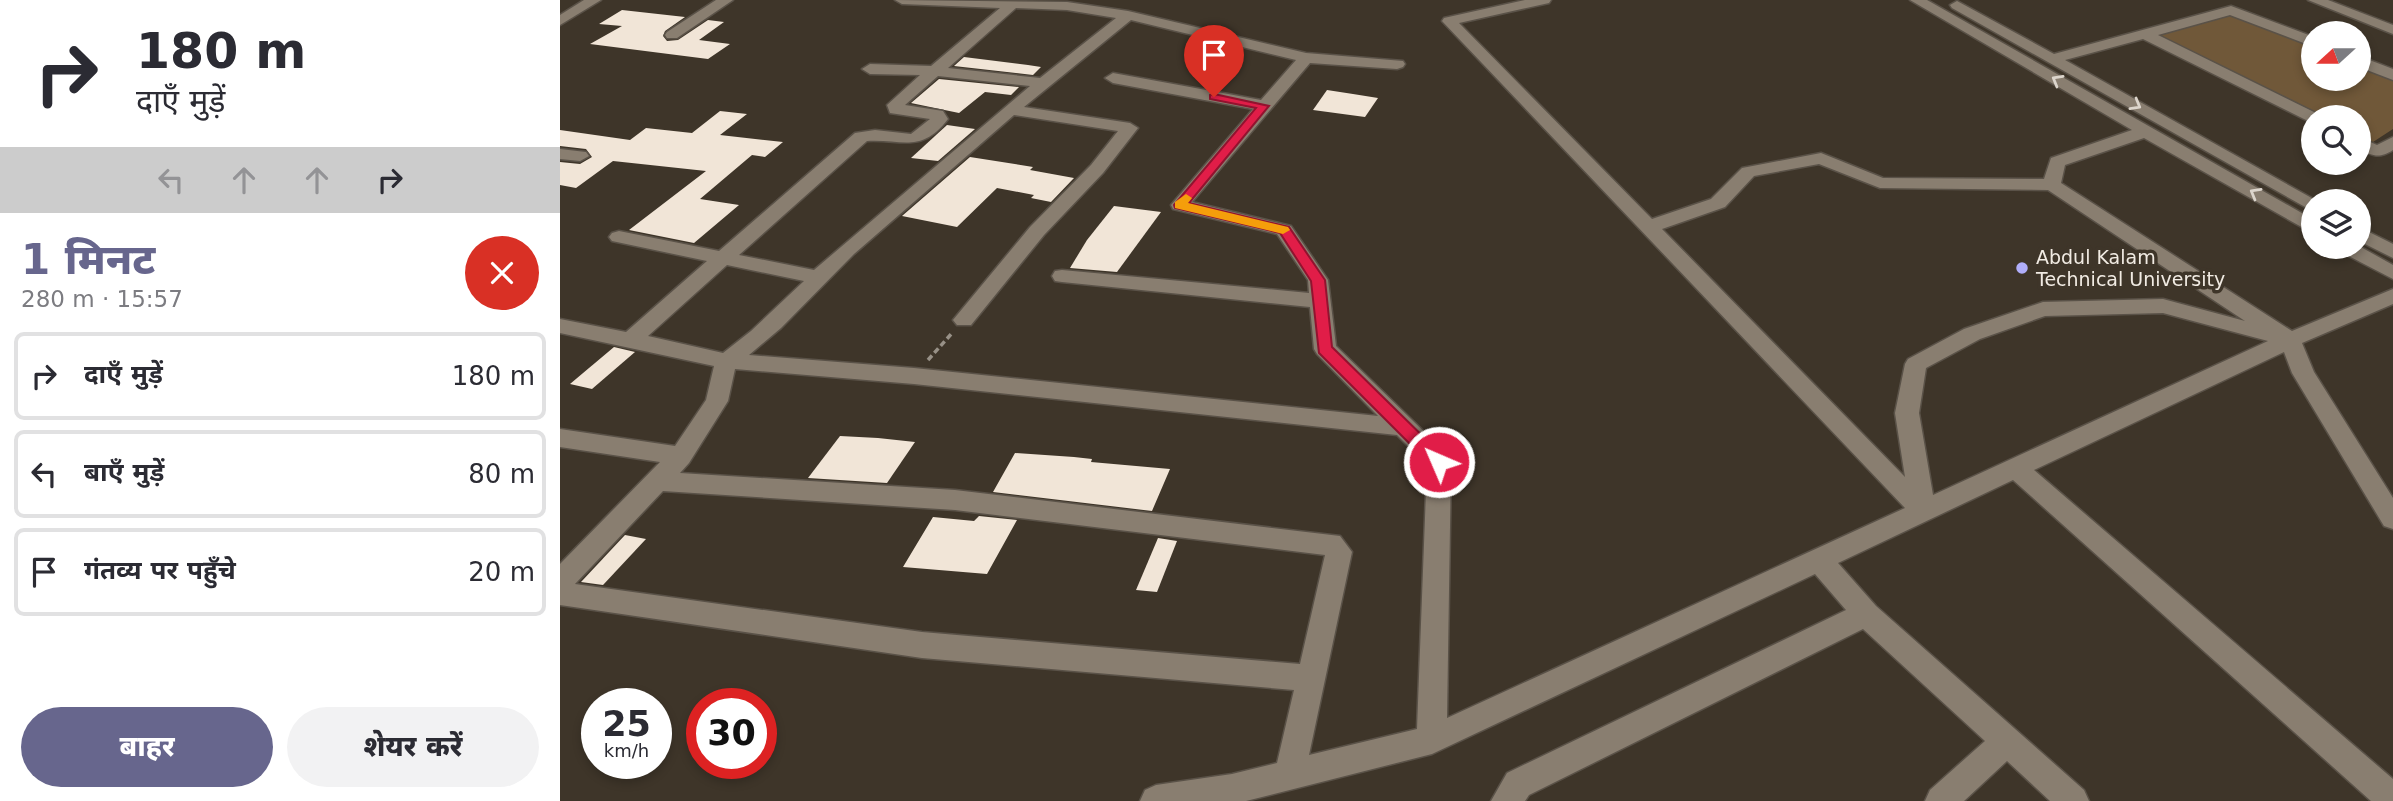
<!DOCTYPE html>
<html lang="hi">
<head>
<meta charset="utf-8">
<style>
	:root { --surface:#fff; --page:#f2f2f3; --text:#2b2b33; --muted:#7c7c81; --line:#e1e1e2; --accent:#67668d }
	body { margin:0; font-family:"DejaVu Sans","Noto Sans Devanagari",sans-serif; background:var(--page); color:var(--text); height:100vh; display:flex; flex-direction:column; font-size:26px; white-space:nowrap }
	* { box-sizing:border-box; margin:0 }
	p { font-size:23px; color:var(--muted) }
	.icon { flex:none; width:38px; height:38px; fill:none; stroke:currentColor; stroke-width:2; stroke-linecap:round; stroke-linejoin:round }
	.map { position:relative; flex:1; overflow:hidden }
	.drawer { display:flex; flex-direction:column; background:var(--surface); width:560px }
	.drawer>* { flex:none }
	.banner { background:#fff; color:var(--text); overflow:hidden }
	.needle { width:46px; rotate:249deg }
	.buttons { position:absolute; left:1741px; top:21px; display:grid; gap:14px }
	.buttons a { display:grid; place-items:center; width:70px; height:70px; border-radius:50%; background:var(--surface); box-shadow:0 4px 10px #0003; font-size:35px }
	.speed { position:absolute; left:21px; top:688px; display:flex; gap:14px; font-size:35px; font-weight:700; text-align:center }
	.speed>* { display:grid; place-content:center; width:91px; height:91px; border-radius:50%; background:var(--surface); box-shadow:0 4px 10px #0003; line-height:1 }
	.speed small { font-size:18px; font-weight:400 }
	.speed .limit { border:10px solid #d22; background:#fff; color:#111 }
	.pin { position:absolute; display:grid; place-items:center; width:60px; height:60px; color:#fff; margin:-72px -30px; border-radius:50% 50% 50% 0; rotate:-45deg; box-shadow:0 0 7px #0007 }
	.pin .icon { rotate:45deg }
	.me { position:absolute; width:77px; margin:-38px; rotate:315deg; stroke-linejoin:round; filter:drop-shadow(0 0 5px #0008) }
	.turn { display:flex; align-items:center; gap:24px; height:147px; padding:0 21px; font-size:32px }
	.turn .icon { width:91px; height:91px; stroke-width:2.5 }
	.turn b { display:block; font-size:49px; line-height:60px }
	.lanes { display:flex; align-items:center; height:66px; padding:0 21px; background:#0003; justify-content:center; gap:35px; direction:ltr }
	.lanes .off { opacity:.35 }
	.round { display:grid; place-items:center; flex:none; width:74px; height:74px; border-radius:37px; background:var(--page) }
	.summary { display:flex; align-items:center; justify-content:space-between; height:119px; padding:0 21px }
	h1 { font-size:42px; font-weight:800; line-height:52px; color:var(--accent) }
	.primary-button { display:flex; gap:14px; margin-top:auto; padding:14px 21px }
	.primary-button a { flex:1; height:80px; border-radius:42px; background:var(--accent); color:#fff; font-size:28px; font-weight:800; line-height:80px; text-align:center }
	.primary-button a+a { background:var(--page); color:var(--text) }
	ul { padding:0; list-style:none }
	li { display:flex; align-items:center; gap:21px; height:88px; margin:0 14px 10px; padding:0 7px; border:4px solid var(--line); border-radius:10px }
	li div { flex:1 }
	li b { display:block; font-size:26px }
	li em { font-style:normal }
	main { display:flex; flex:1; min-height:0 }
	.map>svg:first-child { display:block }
	.green { fill:#705839 }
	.building { fill:#f1e5d7 }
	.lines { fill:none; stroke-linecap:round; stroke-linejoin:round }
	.minor-casing { stroke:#5a5248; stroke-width:3 }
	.path { stroke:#989187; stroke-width:3.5; stroke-dasharray:6 3.5; stroke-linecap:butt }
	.minor { fill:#897e70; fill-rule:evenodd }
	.oneway { stroke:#dcd5cc }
	.route { fill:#e11d48; stroke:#92132f; stroke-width:2 }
	.slow { fill:#f59e0b }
	.poi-dot { fill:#b0aefa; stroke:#3e3529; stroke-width:2.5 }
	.labels { text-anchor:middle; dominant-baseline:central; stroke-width:7; stroke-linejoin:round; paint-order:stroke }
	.poi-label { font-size:19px; fill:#f1ebe3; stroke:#3e3529; text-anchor:start }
</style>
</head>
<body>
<main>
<section class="drawer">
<div class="banner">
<div class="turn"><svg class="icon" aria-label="right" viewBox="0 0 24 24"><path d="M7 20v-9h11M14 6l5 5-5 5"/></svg><div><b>180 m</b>दाएँ मुड़ें</div></div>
<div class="lanes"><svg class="icon off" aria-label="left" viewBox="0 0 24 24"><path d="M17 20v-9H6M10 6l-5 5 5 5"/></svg><svg class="icon off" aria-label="ahead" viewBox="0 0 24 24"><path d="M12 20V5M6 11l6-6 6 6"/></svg><svg class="icon off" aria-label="ahead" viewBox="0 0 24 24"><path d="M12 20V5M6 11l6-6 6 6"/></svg><svg class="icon" aria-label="right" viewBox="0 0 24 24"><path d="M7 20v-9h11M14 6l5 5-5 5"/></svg></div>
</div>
<div class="summary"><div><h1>1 मिनट</h1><p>280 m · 15:57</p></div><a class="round" style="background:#d93025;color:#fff"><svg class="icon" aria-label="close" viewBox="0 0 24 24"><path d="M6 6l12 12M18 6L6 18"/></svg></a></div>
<ul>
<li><svg class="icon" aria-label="right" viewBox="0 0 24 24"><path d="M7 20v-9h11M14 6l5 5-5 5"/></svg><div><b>दाएँ मुड़ें</b></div><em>180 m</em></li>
<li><svg class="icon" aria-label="left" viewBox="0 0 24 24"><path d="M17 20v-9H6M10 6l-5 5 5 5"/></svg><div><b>बाएँ मुड़ें</b></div><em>80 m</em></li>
<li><svg class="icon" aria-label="arrive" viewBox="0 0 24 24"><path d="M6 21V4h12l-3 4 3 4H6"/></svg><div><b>गंतव्य पर पहुँचे</b></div><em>20 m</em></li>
</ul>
<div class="primary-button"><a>बाहर</a><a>शेयर करें</a></div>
</section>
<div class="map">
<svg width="1833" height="801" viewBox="0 0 1833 801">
	<rect width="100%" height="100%" fill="#3e3529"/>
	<path class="green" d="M1672,14L1753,47L1754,79H1799V66L1833,80V129L1813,142L1799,135V117H1764L1600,35Z"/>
	<g class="building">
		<path d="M62,10L125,17L105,31L103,36L107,41L118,40L148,20L164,22L139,40L170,44L148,59L30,44L62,26L39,24Z"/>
		<path d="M404,57L468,65L481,67L473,75L394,66Z"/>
		<path d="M379,79L459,87L451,95L425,92L399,113L351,103Z"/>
		<path d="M767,90L793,94L818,98L805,117L753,110Z"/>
		<path d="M160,111L187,114L160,135L223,142L205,157L192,155L140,199L179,205L134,243L69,230L146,171L53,161L16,188L0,185V162L20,164L32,157L26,149L0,146V130L70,140L86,128L132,133Z"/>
		<path d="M387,125L415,129L378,161L351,158Z"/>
		<path d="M410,157L473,167L470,170L514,178L491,202L471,198L474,195L437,188L397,227L342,216Z"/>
		<path d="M554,206L601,212L557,272L510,268L527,240Z"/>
		<path d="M54,347L75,352L32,389L10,384Z"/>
		<path d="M280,436L318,438L355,442L327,483L248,478Z"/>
		<path d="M455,453L514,457L532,459L531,462L610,469L592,511L433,492Z"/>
		<path d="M419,516L457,520L427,574L343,567L373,517L414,521Z"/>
		<path d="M65,535L86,539L43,585L21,582Z"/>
		<path d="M598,538L617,541L597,592L576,590Z"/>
	</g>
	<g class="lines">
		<defs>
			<g id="minor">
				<path d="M24,0H41L0,25V15Z"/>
				<path d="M156,0H173L117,38H107L105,35L107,32Z"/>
				<path d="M335,0L507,2L568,11L746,53L843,61L845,64L843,67L837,69L750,63L632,202L731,226L768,280L776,346L888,455L891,462L887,718L1345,508L882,21L884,18L965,0H991L989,3L899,23L1092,219L1151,199L1182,168L1261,153L1323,178L1484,179L1491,158L1572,130L1350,0H1367L1754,220V234L1584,138L1505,165L1501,183L1732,331L1833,289V304L1742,343L1754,372L1833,498V529L1824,526L1732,373L1724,352L1474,470L1833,779V801H1811L1453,480L1278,563L1316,606L1524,790L1529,801H1490L1447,761L1404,801H1365L1370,790L1425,741L1303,629L969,795L965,801H931L947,773L1286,610L1255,574L872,754L686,801H580L585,790L596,785L672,774L717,763L734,690L362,658L0,605V564L100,462L0,447V429L115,446L146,400L154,366L0,333V319L66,332L147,261L52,241L49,237L52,233L59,231L159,251L295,133L315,130L351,134L370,119L330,113L327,105L360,75L310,74L302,69L310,64L371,66L440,8L342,4ZM456,8L507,10L556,18L480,78L388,68ZM571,20L736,60L701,100L553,73L545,78L553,83L693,109L611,205L613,209L717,234L748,280L749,293L502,270L495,271L492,276L495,281L502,282L750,307L754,349L757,354L818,416L354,368L189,355L221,328L294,254L454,115L558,131L531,165L470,227L393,320L397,325H411L484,235L543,173L578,128L570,123L464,107ZM378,76L470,86L254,270L179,255L307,141C343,139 361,154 388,119L383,111L345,105ZM1259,164L1320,188L1488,190L1685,321L1603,299L1483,302L1404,329L1348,359L1345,364L1335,413L1345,477L1102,229L1165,207L1194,176ZM167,265L244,281L191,331L163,353L88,336ZM1603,313L1708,341L1373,495L1359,413L1366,368L1420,339L1485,316ZM175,369L354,384L837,435L867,465L857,729L749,755L792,552L780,536L395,490L120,473L129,463L168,401ZM103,491L395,510L765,555L740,664L362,632L15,584Z"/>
				<path d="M1748,0H1768L1833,25V34Z"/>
				<path d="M1397,1L1494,54L1671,6L1754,37V47L1670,15L1598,35L1760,115L1761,117H1754V124L1583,39L1505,60L1757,201H1754V212L1392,8L1390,5Z"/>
				<path d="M1799,56L1833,69V80L1799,67Z"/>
				<path d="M1799,137L1817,145L1833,137V150C1819,159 1813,156 1799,149Z"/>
				<path d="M0,149L26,152L29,156L20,161L0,159Z"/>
				<path d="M1799,227L1833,244V258L1799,241Z"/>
				<path d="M1799,246L1833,265V279L1779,251L1776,247Z"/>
			</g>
		</defs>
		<use href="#minor" class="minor-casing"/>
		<path class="path" d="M368,360L393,332"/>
		<use href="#minor" class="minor"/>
	</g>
	<defs><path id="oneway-chevron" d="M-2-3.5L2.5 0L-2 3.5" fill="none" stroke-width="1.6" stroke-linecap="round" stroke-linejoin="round" transform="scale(1.75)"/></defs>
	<g class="oneway">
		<use href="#oneway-chevron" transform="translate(1497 80) rotate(-150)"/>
		<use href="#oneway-chevron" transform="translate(1576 105) rotate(30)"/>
		<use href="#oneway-chevron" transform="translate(1695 193) rotate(-150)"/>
	</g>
	<path class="route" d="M654,94L709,106L629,203L729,227L765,280L772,347L885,458L888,462L885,467H873L759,353L751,281L720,233L615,208L614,205L696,108L650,99V95Z"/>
	<path class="slow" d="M626,194L632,198L628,203L728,227L730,230L723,234L615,208V202Z"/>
	<circle class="poi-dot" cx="1462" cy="268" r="7"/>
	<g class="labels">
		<g class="poi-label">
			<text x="1476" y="257">Abdul Kalam<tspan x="1476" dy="22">Technical University</tspan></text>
		</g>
	</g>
</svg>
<div class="buttons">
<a><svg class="needle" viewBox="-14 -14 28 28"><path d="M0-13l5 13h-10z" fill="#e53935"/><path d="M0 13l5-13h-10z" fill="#7c7c81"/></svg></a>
<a><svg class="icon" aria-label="search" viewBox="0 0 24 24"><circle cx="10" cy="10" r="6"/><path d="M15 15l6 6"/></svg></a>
<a><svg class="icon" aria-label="layers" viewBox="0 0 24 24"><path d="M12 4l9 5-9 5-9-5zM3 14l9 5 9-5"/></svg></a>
</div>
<div class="speed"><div>25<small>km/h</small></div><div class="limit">30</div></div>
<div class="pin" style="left:654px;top:97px;background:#d93025"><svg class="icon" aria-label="arrive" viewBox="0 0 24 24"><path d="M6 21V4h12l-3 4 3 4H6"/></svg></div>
<svg class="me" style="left:879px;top:462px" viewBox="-20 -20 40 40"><circle r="17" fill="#e11d48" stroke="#fff" stroke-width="3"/><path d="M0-11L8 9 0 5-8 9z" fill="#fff"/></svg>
</div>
</main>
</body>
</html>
